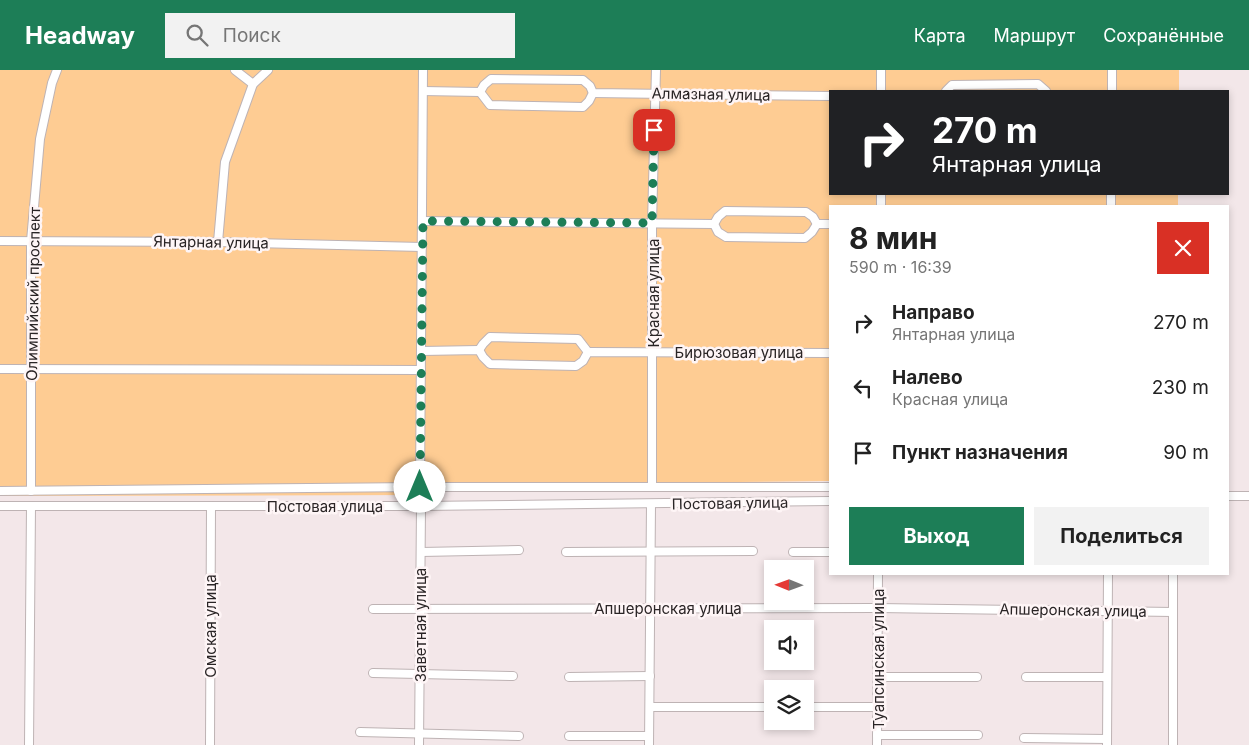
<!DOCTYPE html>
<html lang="ru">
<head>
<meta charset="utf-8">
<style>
	:root { --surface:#fff; --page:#f2f2f2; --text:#222; --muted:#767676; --accent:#1d7e57 }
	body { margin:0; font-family:Inter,sans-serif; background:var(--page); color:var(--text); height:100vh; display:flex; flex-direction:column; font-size:19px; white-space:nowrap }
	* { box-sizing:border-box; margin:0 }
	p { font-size:16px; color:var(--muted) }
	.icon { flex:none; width:28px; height:28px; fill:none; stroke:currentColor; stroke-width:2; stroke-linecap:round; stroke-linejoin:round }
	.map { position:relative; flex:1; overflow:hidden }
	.details { position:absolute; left:829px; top:135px; width:400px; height:370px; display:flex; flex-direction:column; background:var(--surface); border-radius:0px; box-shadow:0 2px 8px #0003 }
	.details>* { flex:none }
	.banner { position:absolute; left:829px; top:20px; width:400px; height:105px; border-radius:0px; box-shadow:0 2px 8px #0003; background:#202124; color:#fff; overflow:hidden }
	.needle { width:32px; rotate:271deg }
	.buttons { position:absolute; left:764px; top:490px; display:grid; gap:10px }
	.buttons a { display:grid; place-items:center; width:50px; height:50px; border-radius:0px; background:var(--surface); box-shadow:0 2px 8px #0003; font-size:25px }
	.pin { position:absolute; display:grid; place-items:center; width:42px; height:42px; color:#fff; margin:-21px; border-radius:10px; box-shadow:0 2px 8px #0006 }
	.me { position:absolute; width:55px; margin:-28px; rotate:0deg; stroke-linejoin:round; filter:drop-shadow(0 0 4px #0008) }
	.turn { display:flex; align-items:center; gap:18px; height:105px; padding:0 20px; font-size:22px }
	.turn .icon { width:65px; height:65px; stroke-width:2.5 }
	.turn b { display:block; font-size:35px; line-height:42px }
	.round { display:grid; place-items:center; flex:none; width:52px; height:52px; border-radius:0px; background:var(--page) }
	.headline { display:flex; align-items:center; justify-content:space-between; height:85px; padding:0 20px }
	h1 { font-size:30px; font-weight:700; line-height:38px }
	.action { display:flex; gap:10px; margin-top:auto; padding:10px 20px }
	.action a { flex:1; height:58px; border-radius:0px; background:var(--accent); color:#fff; font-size:20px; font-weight:700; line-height:58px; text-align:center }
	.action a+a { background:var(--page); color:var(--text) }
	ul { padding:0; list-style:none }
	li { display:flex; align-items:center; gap:15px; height:65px; padding:0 20px }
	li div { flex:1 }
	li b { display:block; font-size:19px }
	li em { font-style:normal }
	header { display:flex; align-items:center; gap:30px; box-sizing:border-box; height:70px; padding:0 25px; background:var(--accent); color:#fff }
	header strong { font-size:24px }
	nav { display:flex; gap:28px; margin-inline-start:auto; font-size:18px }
	.search { width:350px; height:45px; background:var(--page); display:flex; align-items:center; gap:12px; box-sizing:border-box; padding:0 18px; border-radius:0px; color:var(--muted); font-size:19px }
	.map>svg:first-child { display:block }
	.green { fill:#fecc93 }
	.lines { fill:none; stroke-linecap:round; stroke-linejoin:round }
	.minor-casing { stroke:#beb3b4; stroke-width:10 }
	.minor { stroke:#fff; stroke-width:8 }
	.route { stroke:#1d7e57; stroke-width:9; stroke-dasharray:0 16.2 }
	.labels { text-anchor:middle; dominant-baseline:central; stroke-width:5; stroke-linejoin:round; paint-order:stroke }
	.street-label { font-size:15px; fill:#2a2526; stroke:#fef5f6 }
</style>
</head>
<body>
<header>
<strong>Headway</strong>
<div class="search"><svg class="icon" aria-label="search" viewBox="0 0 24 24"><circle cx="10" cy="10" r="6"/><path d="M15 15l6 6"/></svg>Поиск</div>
<nav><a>Карта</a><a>Маршрут</a><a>Сохранённые</a></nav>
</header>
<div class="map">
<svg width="1249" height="675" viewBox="0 0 1249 675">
	<rect width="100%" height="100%" fill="#f3e7e9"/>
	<path class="green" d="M0,0H1179V21H830V124H1178V136H830V411L441,415L421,425L0,426Z"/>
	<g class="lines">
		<defs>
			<g id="minor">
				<path d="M235,0L253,14"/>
				<path d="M423,21L480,22L484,15L491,9L583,10L590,16L593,23L830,26"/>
				<path d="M881,21V0"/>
				<path d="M946,21L952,15L1038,14L1046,21"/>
				<path d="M1112,21V0"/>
				<path d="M480,22L490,35L583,37L589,31L593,23"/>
				<path d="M881,136V124"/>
				<path d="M1111,136V124"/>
				<path d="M423,151L714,154L718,162L726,167L805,168L812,162L817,154H830"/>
				<path d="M714,154L718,147L725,141L806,142L813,147L817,154"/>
				<path d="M0,171L218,172L422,177"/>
				<path d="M218,172L225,92L253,14L268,0"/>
				<path d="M479,280L483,274L490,267L578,269L588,282"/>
				<path d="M422,281L479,280L483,287L490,294L576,296L583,291L588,282L830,283"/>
				<path d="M0,299L421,300"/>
				<path d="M652,416V153L656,0"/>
				<path d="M420,417L423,0"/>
				<path d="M0,421L420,417H830"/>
				<path d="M31,421V171L40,69L52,13L57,0"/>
				<path d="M1228,426H1249"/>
				<path d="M0,436H421L830,431"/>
				<path d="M421,482L519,480"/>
				<path d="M566,482L753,481"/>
				<path d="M793,482H830"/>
				<path d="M373,539L878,538L1173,542"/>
				<path d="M373,603L513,606"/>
				<path d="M569,607L650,606"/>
				<path d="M878,607H977"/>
				<path d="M1026,607H1107"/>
				<path d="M650,637H772"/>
				<path d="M805,637H878"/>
				<path d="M360,662L519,666"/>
				<path d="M877,665H978"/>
				<path d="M569,666H649"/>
				<path d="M1024,668L1107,669"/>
				<path d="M29,675L31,436"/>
				<path d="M210,675L211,436"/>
				<path d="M419,675L421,436"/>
				<path d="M649,675L651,434"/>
				<path d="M877,675L878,504"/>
				<path d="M1107,675L1108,504"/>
				<path d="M1173,675V504"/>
			</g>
		</defs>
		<use href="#minor" class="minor-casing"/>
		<use href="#minor" class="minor"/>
	</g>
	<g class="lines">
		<path class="route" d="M420,417L423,151L652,153L654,60"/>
	</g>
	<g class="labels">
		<g class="street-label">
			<text transform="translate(711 24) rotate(1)">Алмазная улица</text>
			<text transform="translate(211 172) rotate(1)">Янтарная улица</text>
			<text transform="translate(653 223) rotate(-90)">Красная улица</text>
			<text transform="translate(33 224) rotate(-89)">Олимпийский проспект</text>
			<text x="739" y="282">Бирюзовая улица</text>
			<text transform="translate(730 433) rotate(-1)">Постовая улица</text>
			<text x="325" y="436">Постовая улица</text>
			<text x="668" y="538">Апшеронская улица</text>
			<text transform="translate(1073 540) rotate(1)">Апшеронская улица</text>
			<text transform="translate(420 555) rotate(-90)">Заветная улица</text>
			<text transform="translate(210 556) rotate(-90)">Омская улица</text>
			<text transform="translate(878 589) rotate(-90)">Туапсинская улица</text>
		</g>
	</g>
</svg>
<div class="buttons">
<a><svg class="needle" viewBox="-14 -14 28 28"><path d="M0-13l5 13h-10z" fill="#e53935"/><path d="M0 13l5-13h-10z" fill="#767676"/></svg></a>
<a><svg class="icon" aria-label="sound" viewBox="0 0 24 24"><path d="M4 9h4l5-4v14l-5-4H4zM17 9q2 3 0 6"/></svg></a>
<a><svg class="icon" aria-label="layers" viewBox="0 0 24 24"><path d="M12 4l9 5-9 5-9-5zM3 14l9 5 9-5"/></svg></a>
</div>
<div class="pin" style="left:654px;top:60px;background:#d93025"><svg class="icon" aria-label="arrive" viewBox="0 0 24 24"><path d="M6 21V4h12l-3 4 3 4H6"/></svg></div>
<svg class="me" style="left:420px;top:417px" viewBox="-20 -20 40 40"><circle r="19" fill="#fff"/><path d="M0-13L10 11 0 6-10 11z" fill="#1d7e57"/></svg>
<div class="banner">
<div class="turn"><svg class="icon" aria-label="right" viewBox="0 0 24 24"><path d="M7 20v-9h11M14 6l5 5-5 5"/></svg><div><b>270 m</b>Янтарная улица</div></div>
</div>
<section class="details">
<div class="headline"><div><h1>8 мин</h1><p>590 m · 16:39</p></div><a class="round" style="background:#d93025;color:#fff"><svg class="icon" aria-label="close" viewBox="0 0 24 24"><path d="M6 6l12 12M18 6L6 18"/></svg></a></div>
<ul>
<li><svg class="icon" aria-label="right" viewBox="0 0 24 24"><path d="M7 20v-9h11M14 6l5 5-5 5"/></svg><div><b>Направо</b><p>Янтарная улица</p></div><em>270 m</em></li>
<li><svg class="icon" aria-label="left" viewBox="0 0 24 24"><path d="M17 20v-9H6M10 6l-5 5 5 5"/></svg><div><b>Налево</b><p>Красная улица</p></div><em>230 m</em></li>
<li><svg class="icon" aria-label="arrive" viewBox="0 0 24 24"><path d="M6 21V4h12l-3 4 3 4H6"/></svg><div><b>Пункт назначения</b></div><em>90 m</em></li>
</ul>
<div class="action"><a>Выход</a><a>Поделиться</a></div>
</section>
</div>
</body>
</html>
